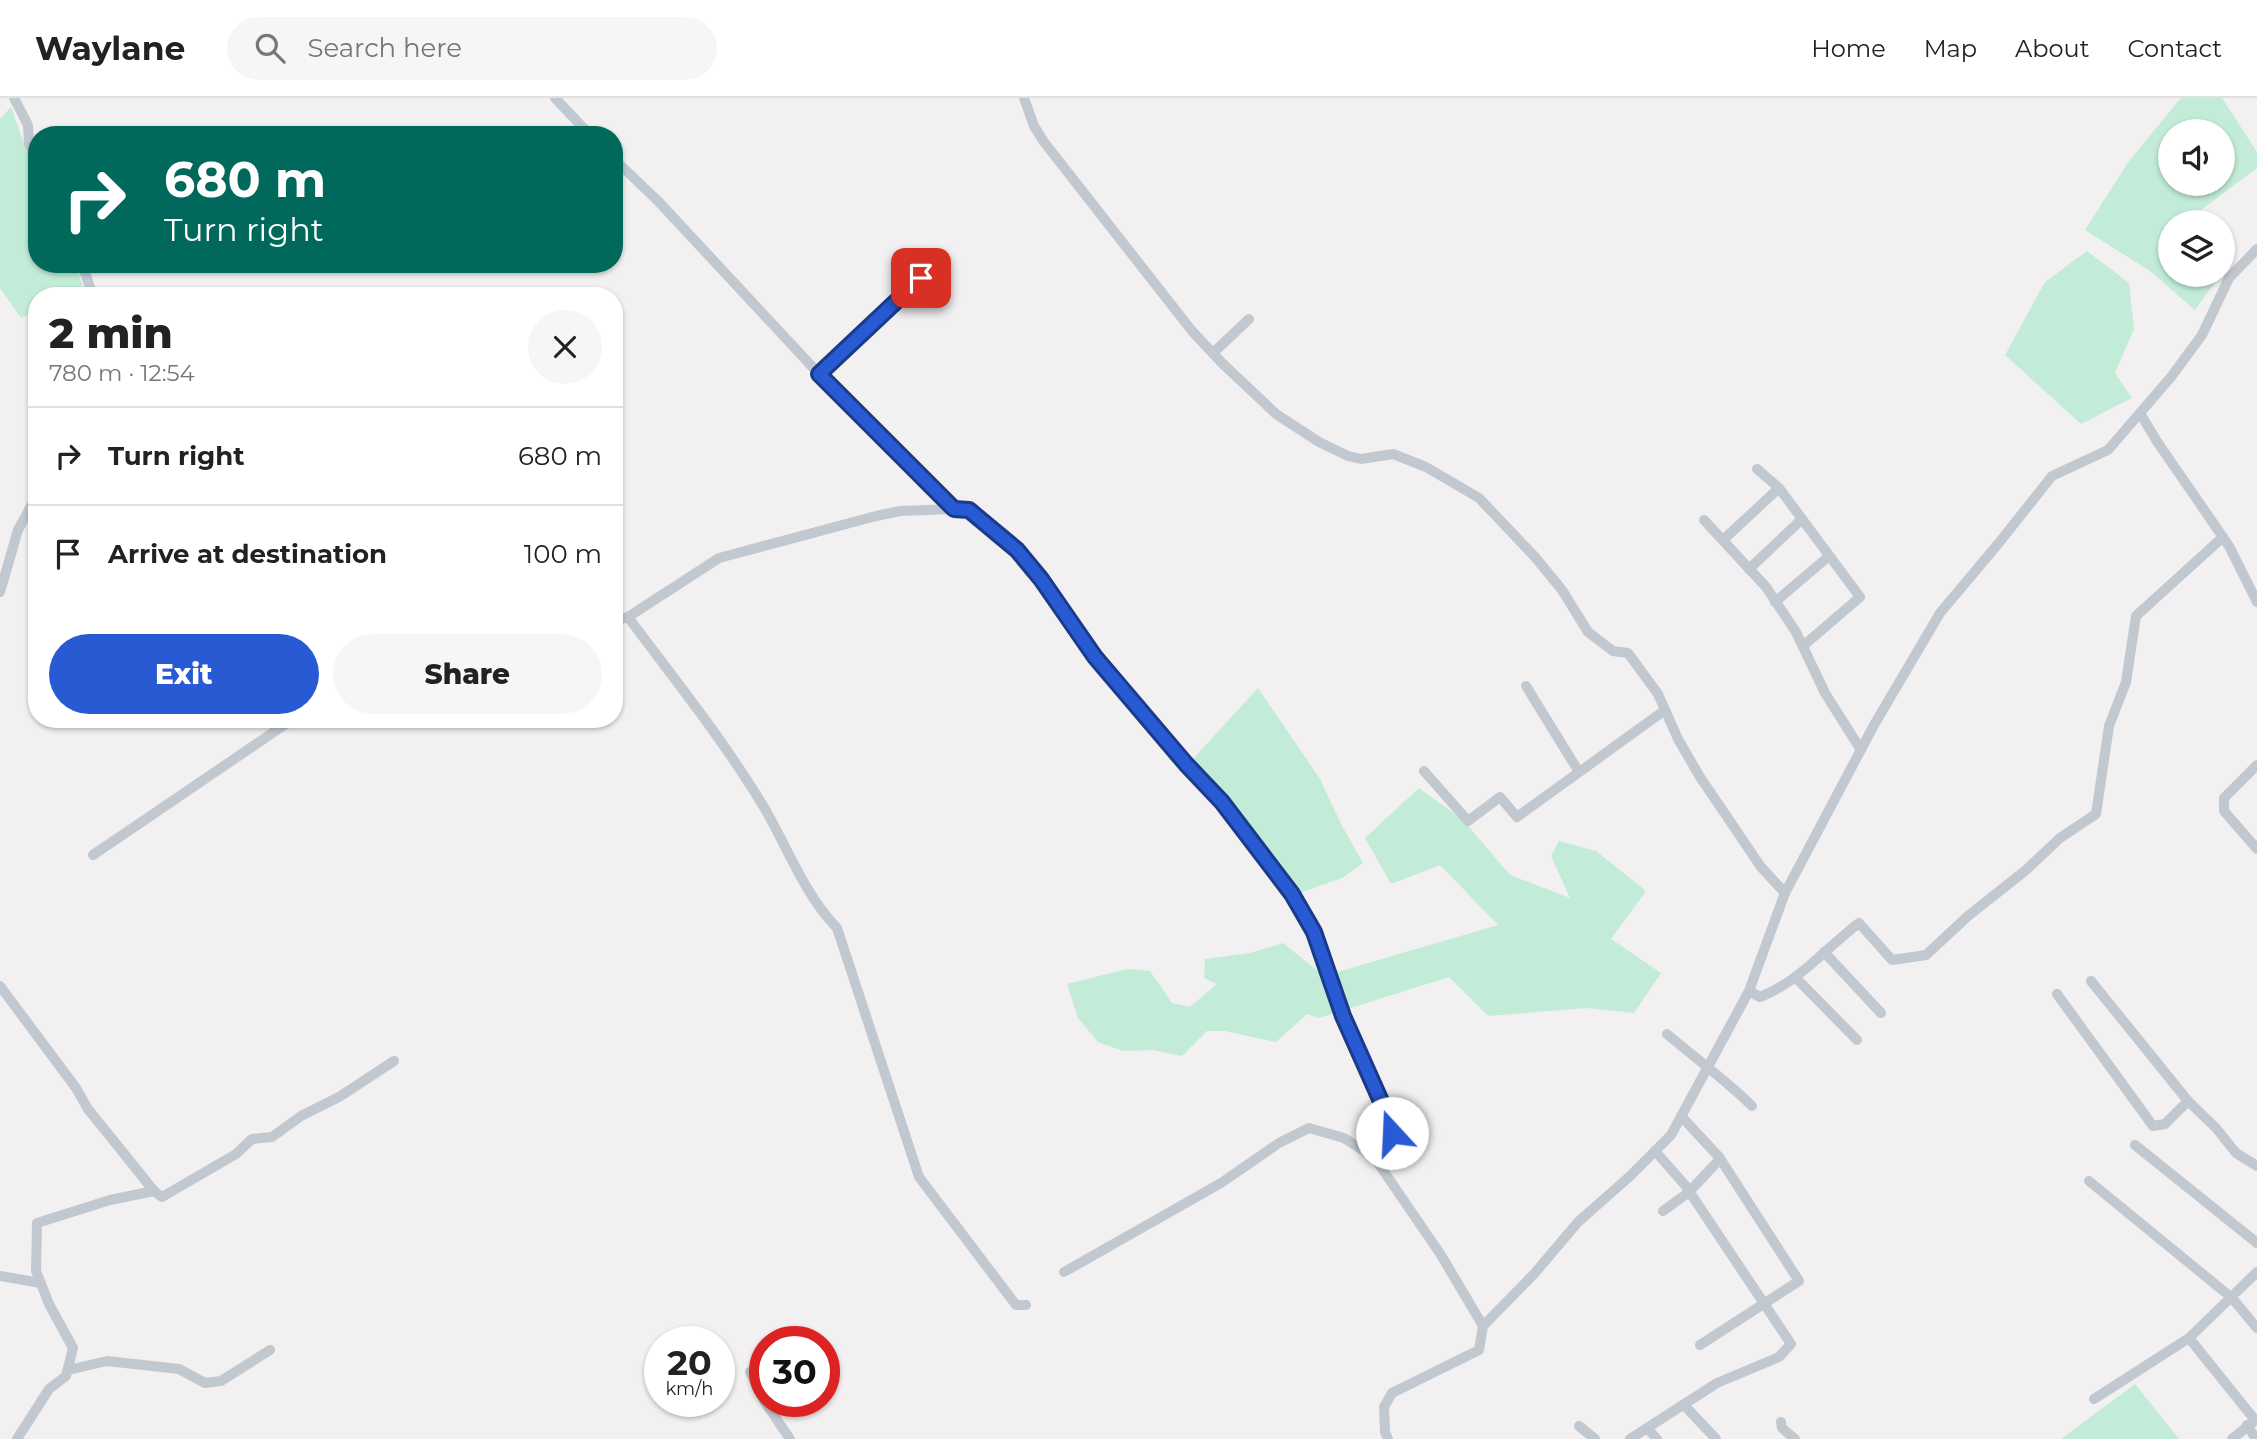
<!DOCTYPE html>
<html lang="en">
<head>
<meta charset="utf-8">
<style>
	:root { --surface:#fff; --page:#f6f6f6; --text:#222; --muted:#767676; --line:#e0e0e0; --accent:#285ad4 }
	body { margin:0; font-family:Montserrat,sans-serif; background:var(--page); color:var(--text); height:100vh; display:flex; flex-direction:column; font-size:26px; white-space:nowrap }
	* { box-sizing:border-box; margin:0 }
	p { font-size:23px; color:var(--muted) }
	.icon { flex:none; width:38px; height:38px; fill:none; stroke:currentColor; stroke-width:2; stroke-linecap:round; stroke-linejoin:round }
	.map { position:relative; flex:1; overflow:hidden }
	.sheet { position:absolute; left:28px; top:189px; width:595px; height:441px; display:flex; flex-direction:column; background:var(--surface); border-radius:28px; box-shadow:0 2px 5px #0004 }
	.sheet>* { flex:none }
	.guide { position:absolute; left:28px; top:28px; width:595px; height:147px; border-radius:28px; box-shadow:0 2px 5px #0004; background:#00695c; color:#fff; overflow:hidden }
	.tools { position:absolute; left:2158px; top:21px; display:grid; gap:14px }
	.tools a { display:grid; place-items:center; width:77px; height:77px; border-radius:50%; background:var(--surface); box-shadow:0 2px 5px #0004; font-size:35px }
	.speed { position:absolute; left:644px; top:1228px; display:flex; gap:14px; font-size:35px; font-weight:700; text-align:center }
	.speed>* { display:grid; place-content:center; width:91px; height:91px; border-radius:50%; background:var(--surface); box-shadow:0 2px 5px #0004; line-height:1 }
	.speed small { font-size:18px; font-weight:400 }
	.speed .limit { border:10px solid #d22; background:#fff; color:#111 }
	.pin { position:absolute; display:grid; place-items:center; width:60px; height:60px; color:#fff; margin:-30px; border-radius:14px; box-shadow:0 4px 10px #0006 }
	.me { position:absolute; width:77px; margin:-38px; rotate:340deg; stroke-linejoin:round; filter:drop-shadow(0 0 5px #0008) }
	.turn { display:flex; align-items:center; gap:24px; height:147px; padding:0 21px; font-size:32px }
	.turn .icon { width:91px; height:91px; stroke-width:2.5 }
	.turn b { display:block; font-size:49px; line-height:60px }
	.round { display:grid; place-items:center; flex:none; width:74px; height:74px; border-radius:37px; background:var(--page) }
	.headline { display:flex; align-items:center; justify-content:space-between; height:119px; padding:0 21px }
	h1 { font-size:42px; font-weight:800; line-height:52px }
	.primary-button { display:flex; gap:14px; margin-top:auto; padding:14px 21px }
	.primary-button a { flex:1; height:80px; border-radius:42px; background:var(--accent); color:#fff; font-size:28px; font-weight:800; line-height:80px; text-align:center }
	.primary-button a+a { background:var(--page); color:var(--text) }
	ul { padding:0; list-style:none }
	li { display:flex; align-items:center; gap:21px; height:98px; padding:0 21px; border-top:2px solid var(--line) }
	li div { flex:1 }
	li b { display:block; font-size:26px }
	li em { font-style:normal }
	header { display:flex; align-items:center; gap:42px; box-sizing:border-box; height:98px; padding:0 35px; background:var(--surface); border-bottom:2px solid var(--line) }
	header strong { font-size:33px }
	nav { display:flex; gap:38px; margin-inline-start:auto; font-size:24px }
	.search { width:490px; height:63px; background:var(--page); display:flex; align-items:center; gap:18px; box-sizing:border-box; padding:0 24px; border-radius:38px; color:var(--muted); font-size:26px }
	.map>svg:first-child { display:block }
	.green { fill:#c2ecd8; fill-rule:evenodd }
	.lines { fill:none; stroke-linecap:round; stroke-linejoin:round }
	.minor { stroke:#c2c8d0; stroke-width:10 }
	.route-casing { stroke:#1a3a8a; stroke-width:18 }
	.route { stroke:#285ad4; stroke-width:12 }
</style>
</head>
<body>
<header>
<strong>Waylane</strong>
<div class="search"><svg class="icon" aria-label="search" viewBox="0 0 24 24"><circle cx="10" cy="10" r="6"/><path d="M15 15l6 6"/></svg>Search here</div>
<nav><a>Home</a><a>Map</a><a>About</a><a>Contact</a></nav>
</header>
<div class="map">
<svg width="2257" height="1341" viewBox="0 0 2257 1341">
	<rect width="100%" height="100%" fill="#f2f0f0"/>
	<g class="green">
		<path d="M2181,0H2222L2257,54V70L2201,112L2210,124H2170V177H2220L2195,212L2150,173L2085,132L2129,63ZM2222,33V86H2170V33Z"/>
		<path d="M11,9L25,48L37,66V166H75L83,188L65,198H37V212L21,220L0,190V21Z"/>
		<path d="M2223,140L2234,156L2223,173Z"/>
		<path d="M2087,153L2129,185L2134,231L2115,275L2132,300L2081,326L2005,257L2045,184Z"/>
		<path d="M1258,590L1320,681L1342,728L1363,765L1342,780L1297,796L1230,706L1191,663Z"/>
		<path d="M1419,690L1463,722L1510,777L1570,800L1551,758L1559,743L1596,753L1646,793L1611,841L1661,875L1634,915L1586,910L1488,918L1449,879L1319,920L1307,916L1276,944L1225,933H1207L1182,958L1153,952L1123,953L1098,944L1078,920L1067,886L1127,871L1150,873L1172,905L1190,909L1217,886L1204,880L1205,861L1250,855L1283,845L1324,878L1498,827L1440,767L1391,786L1365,740Z"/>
		<path d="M2135,1286L2179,1341H2061Z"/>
	</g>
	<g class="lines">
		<g class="minor">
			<path d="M14,0L28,27L29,46L37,59"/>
			<path d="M555,0L590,37"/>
			<path d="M1024,0L1034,28L1044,44L1192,233L1222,265L1276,316L1319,344L1348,358L1361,361L1393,356L1426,369L1479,400L1535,459L1562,492L1588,534L1613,553L1628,555L1658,596L1678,641L1700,679L1761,769L1785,795"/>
			<path d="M614,61L658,103L819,276L925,383L954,411L969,413L1017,452L1041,481L1095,560L1222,704L1292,796L1314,834L1343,918L1392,1028V1035L1374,1059"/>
			<path d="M82,166L93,198"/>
			<path d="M1213,255L1249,221"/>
			<path d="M819,276L941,160"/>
			<path d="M2140,315L2156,342L2229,448L2257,504"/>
			<path d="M1757,371L1779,390L1860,499L1803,548"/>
			<path d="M954,411L900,413L876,418L719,460L628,519C675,582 725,644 765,711C788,751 805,797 837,830L919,1079L1016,1207H1026"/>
			<path d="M1704,422L1766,489L1796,534L1825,595L1861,652"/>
			<path d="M1723,442L1779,390"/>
			<path d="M1749,471L1802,421"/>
			<path d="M0,494L18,432L37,397"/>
			<path d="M1775,504L1829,458"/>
			<path d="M614,523L628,519"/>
			<path d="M1526,588L1579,674"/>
			<path d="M2257,667L2224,700V713L2257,751"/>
			<path d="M1424,673L1468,723L1500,699L1517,719L1665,612"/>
			<path d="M93,757L293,621"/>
			<path d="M1824,854L1881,915"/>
			<path d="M1795,879L1857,942"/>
			<path d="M2091,883L2188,1003L2216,1030L2236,1055L2257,1068"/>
			<path d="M0,888L76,990L88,1011L154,1093L162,1099L236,1056L252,1041L272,1039L301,1018L339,999L394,963"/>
			<path d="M1749,893L1760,899C1799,884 1826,850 1859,825L1892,862L1926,857L1968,818L2026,772L2060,740L2096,716L2109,628L2126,584L2136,518L2223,439"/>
			<path d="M2057,896L2153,1028L2165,1026L2188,1003"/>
			<path d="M1667,936C1695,960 1726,982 1752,1008"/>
			<path d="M1681,1018L1719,1059L1799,1183L1700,1247"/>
			<path d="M2135,1047L2257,1145"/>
			<path d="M2089,1083L2232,1200L2257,1230"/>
			<path d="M1663,1113L1689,1094L1720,1061"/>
			<path d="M1064,1174L1221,1085L1279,1045L1309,1030L1344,1040L1374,1059L1441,1157L1483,1228"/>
			<path d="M0,1178L41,1185"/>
			<path d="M68,1272L107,1263L179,1271L205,1285L221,1283L270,1252"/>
			<path d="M750,1274L765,1304"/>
			<path d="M2094,1301L2189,1240"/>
			<path d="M765,1304L790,1341"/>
			<path d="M1684,1307L1716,1341"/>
			<path d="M2255,1322L2189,1240L2257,1174"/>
			<path d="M1781,1324L1782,1330L1795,1341"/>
			<path d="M2247,1327L2256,1341"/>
			<path d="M1579,1328L1595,1341"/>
			<path d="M1647,1330L1657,1341"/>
			<path d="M17,1341L49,1291L66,1278L73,1250L49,1206L36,1173L37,1125L110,1102L154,1093"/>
			<path d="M1388,1341L1385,1334L1384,1309L1392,1295L1479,1252L1483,1228L1534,1176L1578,1124L1629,1079L1671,1037L1749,893L1785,795L1874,627L1940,515L1998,446L2052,378L2108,352L2171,279L2202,237L2229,180L2257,151"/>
			<path d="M1630,1341L1717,1285L1779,1259L1791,1246L1685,1087L1655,1053"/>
			<path d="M2232,1341L2257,1321"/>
		</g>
	</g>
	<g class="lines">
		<defs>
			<path id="route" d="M921,180L819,276L954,411L969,412L1017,452L1041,481L1095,559L1186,666L1222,704L1292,796L1314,834L1343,918L1392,1028V1035"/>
		</defs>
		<use href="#route" class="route-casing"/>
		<use href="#route" class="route"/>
	</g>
</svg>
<div class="tools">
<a><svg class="icon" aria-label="sound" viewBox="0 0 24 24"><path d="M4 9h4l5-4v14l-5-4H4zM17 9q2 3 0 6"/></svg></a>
<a><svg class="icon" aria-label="layers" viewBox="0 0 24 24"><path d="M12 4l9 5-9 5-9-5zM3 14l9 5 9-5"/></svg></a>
</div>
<div class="speed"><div>20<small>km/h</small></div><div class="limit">30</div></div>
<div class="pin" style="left:921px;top:180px;background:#d93025"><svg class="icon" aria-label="arrive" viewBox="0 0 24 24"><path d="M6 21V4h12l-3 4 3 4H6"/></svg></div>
<svg class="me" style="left:1392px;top:1035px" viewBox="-20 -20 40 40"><circle r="19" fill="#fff"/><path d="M0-13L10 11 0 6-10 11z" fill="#285ad4"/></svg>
<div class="guide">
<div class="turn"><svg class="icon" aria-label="right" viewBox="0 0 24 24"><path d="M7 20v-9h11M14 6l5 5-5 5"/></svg><div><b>680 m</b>Turn right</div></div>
</div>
<section class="sheet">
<div class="headline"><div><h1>2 min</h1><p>780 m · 12:54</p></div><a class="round"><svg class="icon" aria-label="close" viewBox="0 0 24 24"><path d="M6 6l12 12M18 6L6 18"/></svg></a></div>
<ul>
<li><svg class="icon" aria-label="right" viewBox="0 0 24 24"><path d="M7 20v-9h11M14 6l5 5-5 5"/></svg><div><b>Turn right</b></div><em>680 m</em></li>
<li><svg class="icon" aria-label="arrive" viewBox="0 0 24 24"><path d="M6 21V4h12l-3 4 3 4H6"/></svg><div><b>Arrive at destination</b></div><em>100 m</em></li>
</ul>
<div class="primary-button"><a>Exit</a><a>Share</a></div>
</section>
</div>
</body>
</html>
